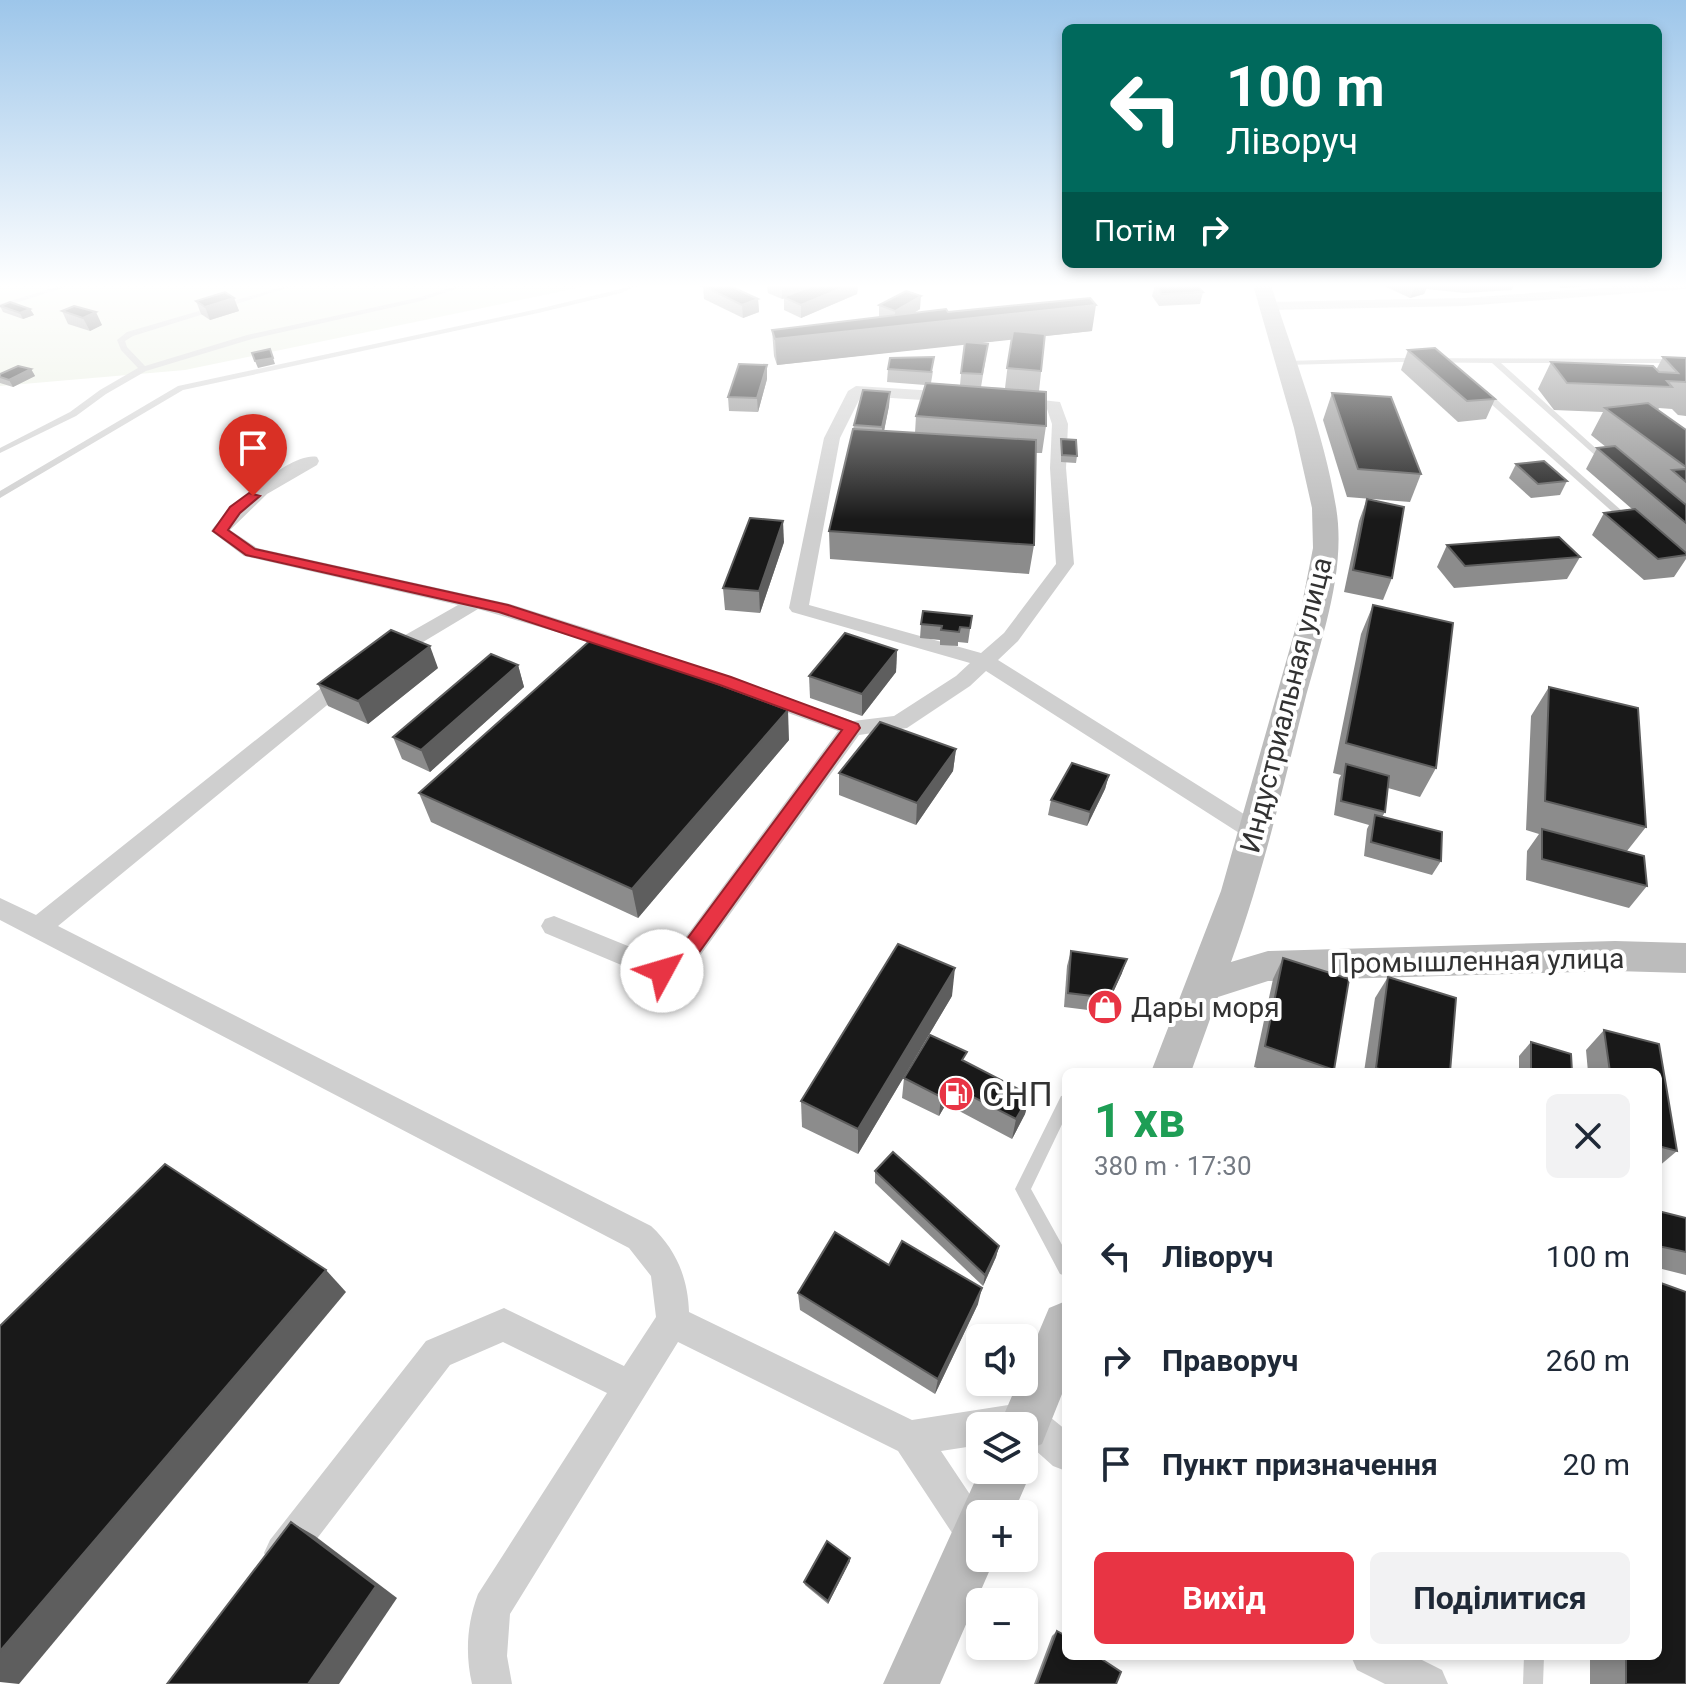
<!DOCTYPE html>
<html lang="uk">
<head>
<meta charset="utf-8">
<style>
	:root { --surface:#fff; --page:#f2f2f3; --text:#1f2937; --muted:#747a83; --accent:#e83444 }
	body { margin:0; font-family:Roboto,sans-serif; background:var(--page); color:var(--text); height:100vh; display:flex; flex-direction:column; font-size:30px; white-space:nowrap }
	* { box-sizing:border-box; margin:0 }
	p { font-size:26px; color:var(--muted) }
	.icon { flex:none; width:44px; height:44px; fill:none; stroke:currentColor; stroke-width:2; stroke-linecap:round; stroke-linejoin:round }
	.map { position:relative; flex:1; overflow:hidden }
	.panel { position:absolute; left:1062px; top:1068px; width:600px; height:592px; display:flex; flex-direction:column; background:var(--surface); border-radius:12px; box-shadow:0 4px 12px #0003 }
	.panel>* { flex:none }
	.hud { position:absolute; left:1062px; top:24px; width:600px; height:244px; border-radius:12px; box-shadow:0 4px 12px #0003; background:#00695c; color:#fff; overflow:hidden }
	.tools { position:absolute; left:966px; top:1324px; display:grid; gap:16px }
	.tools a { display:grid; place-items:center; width:72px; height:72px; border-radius:12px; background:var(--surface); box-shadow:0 4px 12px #0003; font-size:40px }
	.pin { position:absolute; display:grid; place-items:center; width:68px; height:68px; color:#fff; margin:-82px -34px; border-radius:50% 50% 50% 0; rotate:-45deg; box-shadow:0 0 8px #0007 }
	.pin .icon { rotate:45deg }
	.me { position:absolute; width:88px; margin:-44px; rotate:51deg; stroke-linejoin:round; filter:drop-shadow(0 0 6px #0008) }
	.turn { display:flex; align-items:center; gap:28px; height:168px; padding:0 32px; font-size:36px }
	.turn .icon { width:104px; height:104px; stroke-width:2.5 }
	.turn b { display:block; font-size:56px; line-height:68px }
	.then { display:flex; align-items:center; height:76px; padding:0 32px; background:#0003; gap:16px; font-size:30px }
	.round { display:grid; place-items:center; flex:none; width:84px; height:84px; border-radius:12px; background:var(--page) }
	.head { display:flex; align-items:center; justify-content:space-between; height:136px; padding:0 32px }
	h1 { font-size:48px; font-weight:700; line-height:60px; color:#1e9e55 }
	.button { display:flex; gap:16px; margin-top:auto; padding:16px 32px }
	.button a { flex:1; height:92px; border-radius:12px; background:var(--accent); color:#fff; font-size:32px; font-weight:700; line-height:92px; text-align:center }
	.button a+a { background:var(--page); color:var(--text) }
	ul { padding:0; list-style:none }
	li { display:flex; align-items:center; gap:24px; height:104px; padding:0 32px }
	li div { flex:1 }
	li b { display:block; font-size:30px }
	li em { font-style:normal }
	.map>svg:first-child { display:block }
	.green { fill:#e8eee0 }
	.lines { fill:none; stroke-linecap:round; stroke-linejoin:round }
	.service { fill:#cfcfcf; fill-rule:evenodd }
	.minor { fill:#cfcfcf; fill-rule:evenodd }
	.secondary { fill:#bcbcbc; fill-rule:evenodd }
	.wall { fill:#8c8c8c; fill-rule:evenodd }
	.shaded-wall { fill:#5e5e5e }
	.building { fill:#191919; stroke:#5e5e5e; stroke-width:2 }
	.route { fill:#e83444; stroke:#97222c; stroke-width:2 }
	.labels { text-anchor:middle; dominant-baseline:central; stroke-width:8; stroke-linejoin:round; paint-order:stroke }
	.street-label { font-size:28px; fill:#323232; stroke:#fff }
	.poi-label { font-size:28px; fill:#323232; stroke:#fff; text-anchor:start }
	.near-poi-label { font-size:34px; fill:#323232; stroke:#fff; text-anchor:start }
</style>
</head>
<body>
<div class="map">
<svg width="1686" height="1684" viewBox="0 0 1686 1684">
	<rect width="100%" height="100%" fill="#fff"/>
	<path class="green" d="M0,285H592L185,370L0,386Z"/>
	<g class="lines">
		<g class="service">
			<path d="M63,285H72L0,308V304Z"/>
			<path d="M288,285H297L133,336L125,341L127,347L145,366L247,335L417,298L459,285H467L421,301L252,339L146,371L106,394L76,416L0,453V448L70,412L100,390L138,368L121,350L117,340L127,332Z"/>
			<path d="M631,285H639L621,293L538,313L183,390L0,498V491L178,386L538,309L617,290Z"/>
			<path d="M1399,358L1686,359V363H1501L1610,461L1611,463L1607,466L1492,363L1399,362L1285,365L1281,363L1285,361Z"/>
			<path d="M1481,391H1487L1631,519V523H1625L1481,395Z"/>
			<path d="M1066,1095V1116L1031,1189L1066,1252V1276L1060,1274L1015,1189L1061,1096Z"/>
			<path d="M1524,1656H1544L1543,1684H1523Z"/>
		</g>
		<g class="minor">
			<path d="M1639,285H1686V289L1464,306L1269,310L1262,306L1269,302L1464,298Z"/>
			<path d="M856,386L953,392L961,397L953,402L861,396L840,438L809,605L981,653L1004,633L1056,564L1050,468L1052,424L1047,409L1013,407L1005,402L1013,397L1060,402L1068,424L1066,468L1074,564L1018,641L998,660L1263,826L1267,832L1263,838L1255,841L1247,838L986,671L970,686L907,728L859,735L697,960L662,982L545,933L541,926L545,919L554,916L660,959L679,946L838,731L591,642L478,609L393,660H379L376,655L379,650L458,605L244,556L211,531C226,510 291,451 317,457L319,461L317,465L267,494L230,530L257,548L510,604L605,634L853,721L894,716L956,676L970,663L792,612L789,608L824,438L848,391Z"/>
			<path d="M347,671L354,673L357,678L354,683L58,926L651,1226C676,1249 688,1278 689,1312L912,1420L1027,1402L1039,1408L1066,1430V1471L1053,1466L1024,1440V1426H980V1445L941,1451L983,1514H980V1555L964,1551L898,1451L678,1342L510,1614L507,1656L512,1684H472C465,1654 467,1623 478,1594L607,1393L503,1342L450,1365L296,1566L283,1572L270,1566L264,1553L270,1540L426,1341L504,1308L624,1366L656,1317L651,1276L629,1248L0,920V898L36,915L340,673Z"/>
			<path d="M1351,1656H1414L1442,1670L1448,1684H1385L1357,1670Z"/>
		</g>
		<g class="secondary">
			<path d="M1253,285H1271C1294,358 1324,432 1336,507C1347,572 1320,642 1304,704C1282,791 1262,877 1231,962L1268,951L1615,941L1686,943V973L1615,971L1268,981L1218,997L1191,1072H1151L1221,891L1301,609L1313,548L1312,508L1294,428Z"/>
			<path d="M1066,1301V1384L1042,1444L1024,1451V1426H999L1018,1382H1024V1367L1049,1308Z"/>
			<path d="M1024,1452L1032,1470L1013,1514H980V1558H995L940,1684H883L980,1470H1024Z"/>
		</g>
	</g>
	<g class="wall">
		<path d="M767,285H858L857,294L801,318L784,310V298L782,299L768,293Z"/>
		<path d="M1155,285H1197L1203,292L1200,304L1159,306L1152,296Z"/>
		<path d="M1382,285H1514L1512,290L1465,293L1426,289L1424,294L1410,298Z"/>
		<path d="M1556,285H1583L1582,287L1561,288Z"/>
		<path d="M1608,285H1647L1612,287Z"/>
		<path d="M703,286L758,299L759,312L743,318L704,299Z"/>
		<path d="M234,298L239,311L210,320L201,314L196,301Z"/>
		<path d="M879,305L920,309L914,313L948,312L1092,331L1045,336L1039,391L1046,426L1042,453H1035L1034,545L1029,574L830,559L829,531L854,425L890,392L889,406L884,431L915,433L916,416L925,385L887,382L888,369L933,371L931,383L960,385L964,344L777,365L774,356L772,330L879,317ZM1011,339L1005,388L981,387L986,357L978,343Z"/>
		<path d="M0,306L30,309L34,315L23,319L3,312Z"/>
		<path d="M74,306L102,325L90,331L68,324L62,311Z"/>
		<path d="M1408,350L1495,399L1486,419L1458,422L1401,370Z"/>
		<path d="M1663,357L1686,358V416L1678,415L1672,409L1659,408L1658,410L1686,430V559L1674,577L1644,580L1592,535L1604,513L1632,509L1586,469L1597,448L1606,447L1591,435L1603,412L1554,410L1538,389L1551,362L1656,370Z"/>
		<path d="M31,369L35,376L13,387L0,383V374Z"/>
		<path d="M767,379L758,412L729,411L728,397Z"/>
		<path d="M1332,393L1421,474L1410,502L1347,497L1323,420Z"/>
		<path d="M1061,439L1077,456L1076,463L1061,462Z"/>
		<path d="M1516,464L1567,481L1560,495L1531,498L1509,478Z"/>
		<path d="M1367,499L1392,578L1383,600L1344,592L1359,521Z"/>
		<path d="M784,542L760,613L725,610L723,588Z"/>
		<path d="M1447,545L1580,557L1567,579L1454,588L1437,567Z"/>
		<path d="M1373,605L1436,768L1420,797L1388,788L1385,812L1382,817L1441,861L1432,875L1364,856L1367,829L1369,825L1334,815L1339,779L1341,775L1333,773L1361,634Z"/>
		<path d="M972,616L968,643L958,642V646L940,645V640L920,638L921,624Z"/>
		<path d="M897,650L896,672L862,716L810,698L809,676Z"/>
		<path d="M518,665L524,687L430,772L402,759L393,737Z"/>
		<path d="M438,668L368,724L328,706L318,684Z"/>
		<path d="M1549,687L1646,827L1627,851L1647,886L1629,908L1526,880L1527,851L1539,834L1526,830L1531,716Z"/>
		<path d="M789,740L638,918L431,822L419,793Z"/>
		<path d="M956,749L953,771L916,825L839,795V773Z"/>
		<path d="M1109,775L1105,789L1087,826L1048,815L1051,800Z"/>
		<path d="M1071,951L1122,973L1104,1012L1064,1007L1067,966Z"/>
		<path d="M1283,958L1334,1070L1333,1072H1269L1254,1067L1273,979Z"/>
		<path d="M1388,977L1450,1072H1364L1375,998Z"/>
		<path d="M952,996L858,1154L802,1127L801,1101Z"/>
		<path d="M1604,1030L1659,1044L1677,1151L1658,1167V1072H1588L1586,1050Z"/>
		<path d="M1531,1042L1572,1072H1519V1056Z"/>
		<path d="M965,1062L1030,1095L1025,1114L1012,1139L946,1104L939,1116L902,1098L904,1078Z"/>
		<path d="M875,1171L999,1246L996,1257L983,1286L875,1183Z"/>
		<path d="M1658,1211L1686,1218V1275L1658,1268Z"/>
		<path d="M798,1293L978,1304L935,1394L800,1310Z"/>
		<path d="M850,1558V1561L828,1604L805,1585L804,1582Z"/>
		<path d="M1057,1631L1116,1684H1034L1052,1636Z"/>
		<path d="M1590,1656H1658L1686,1684H1590Z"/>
	</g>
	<g class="shaded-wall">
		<path d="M786,285H818L782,299V286Z"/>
		<path d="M849,285H858L857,294L801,318V305Z"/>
		<path d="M1415,285H1428L1424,294L1410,298Z"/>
		<path d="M921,296L920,309L895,324V311Z"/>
		<path d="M234,298L239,311L210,320L205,307Z"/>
		<path d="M758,299L759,312L743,318L742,305Z"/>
		<path d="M1096,305L1092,331L777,365L775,339Z"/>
		<path d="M30,309L34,315L23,319L20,313Z"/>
		<path d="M96,312L102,325L90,331L83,318Z"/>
		<path d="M273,358L275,364L258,368L255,361Z"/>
		<path d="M767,365V379L758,412L757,398Z"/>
		<path d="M31,369L35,376L13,387L9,380Z"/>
		<path d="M890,392L889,406L882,441V427Z"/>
		<path d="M783,521L784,542L760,613L759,591Z"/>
		<path d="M430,646L438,668L368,724L358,701Z"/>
		<path d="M897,650L896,672L862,716V694Z"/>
		<path d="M518,665L524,687L430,772L421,750Z"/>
		<path d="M788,710L789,740L638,918L632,889Z"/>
		<path d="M956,749L953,771L916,825L917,803Z"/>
		<path d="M1109,775L1105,789L1087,826L1090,812Z"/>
		<path d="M1127,959L1122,973L1104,1012L1109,998Z"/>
		<path d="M955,968L952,996L858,1154V1129Z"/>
		<path d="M948,1084L946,1104L939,1116L941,1097Z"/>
		<path d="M1030,1095L1025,1114L1012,1139L1016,1119Z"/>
		<path d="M999,1246L996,1257L983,1286L985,1275Z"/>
		<path d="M326,1270L346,1292L19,1684L0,1682V1651Z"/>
		<path d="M982,1288L978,1304L935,1394L938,1379Z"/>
		<path d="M291,1522L315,1536L397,1598L339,1684H308Z"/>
		<path d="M850,1558V1561L828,1604V1601Z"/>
	</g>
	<g class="building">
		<path d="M707,285H728L758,299L742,305L703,286Z"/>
		<path d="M815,285H849L801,305L783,297Z"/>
		<path d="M1155,285H1197L1203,292L1162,294Z"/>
		<path d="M906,291L921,296L895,311L879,305Z"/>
		<path d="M225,292L234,298L205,307L196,301Z"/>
		<path d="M1090,298L1096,305L775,339L772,330L946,309L948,312Z"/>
		<path d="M10,302L30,309L20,313L0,306Z"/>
		<path d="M74,306L96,312L83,318L62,311Z"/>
		<path d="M1013,331L1045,334L1041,371L1007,368Z"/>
		<path d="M965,342L988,344L982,374L961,373Z"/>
		<path d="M1435,348L1495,399L1467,401L1408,350Z"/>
		<path d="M270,349L273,358L255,361L252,353Z"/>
		<path d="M934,357L931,372L888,369L890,358Z"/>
		<path d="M1663,357L1686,358V382L1667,381L1672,387L1567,383L1551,362L1653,366L1659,372L1678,373Z"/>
		<path d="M739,364L767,365L757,398L728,397Z"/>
		<path d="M18,366L31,369L9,380L0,377V374Z"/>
		<path d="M926,383L1046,392V426L916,416Z"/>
		<path d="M863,390L890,392L882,427L854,425Z"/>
		<path d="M1332,393L1391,397L1421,474L1358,469Z"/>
		<path d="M1648,403L1686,430V467L1605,408Z"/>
		<path d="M853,429L1036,440L1034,545L829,531Z"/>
		<path d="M1061,439L1076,440L1077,456L1062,455Z"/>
		<path d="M1615,446L1686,505V523L1597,448Z"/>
		<path d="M1544,461L1567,481L1538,484L1516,464Z"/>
		<path d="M1686,469V482L1672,470Z"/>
		<path d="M1367,499L1404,507L1392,578L1353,570Z"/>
		<path d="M1635,509L1686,553V555L1658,559L1604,513Z"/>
		<path d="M750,518L783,521L759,591L723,588Z"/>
		<path d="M1559,537L1580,557L1465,566L1447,545Z"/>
		<path d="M1373,605L1453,623L1436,768L1346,743Z"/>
		<path d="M923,611L972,616L970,628L960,627L959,632L941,630L942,626L921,624Z"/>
		<path d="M391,630L430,646L358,701L318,684Z"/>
		<path d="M845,633L897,650L862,694L809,676Z"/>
		<path d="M593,638L788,710L632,889L419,793Z"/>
		<path d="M491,654L518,665L421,750L393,737Z"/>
		<path d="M1549,687L1638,708L1646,827L1545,801Z"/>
		<path d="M880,722L956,749L917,803L839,773Z"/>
		<path d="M1072,763L1109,775L1090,812L1051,800Z"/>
		<path d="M1346,764L1389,776L1385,812L1341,801Z"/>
		<path d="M1375,815L1442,832L1441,861L1371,842Z"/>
		<path d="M1542,829L1644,856L1647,886L1542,859Z"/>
		<path d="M898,944L955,968L858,1129L801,1101Z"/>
		<path d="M1071,951L1127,959L1109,998L1068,993Z"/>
		<path d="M1283,958L1349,979L1334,1070L1265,1046Z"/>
		<path d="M1388,977L1456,998L1450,1072H1387L1376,1068Z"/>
		<path d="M1604,1030L1659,1044L1677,1151L1658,1146V1072H1610Z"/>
		<path d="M930,1035L967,1052L962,1060L1030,1095L1016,1119L948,1084L941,1097L904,1078Z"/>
		<path d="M1531,1042L1571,1054L1572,1072H1531Z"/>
		<path d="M893,1152L999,1246L985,1275L875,1171Z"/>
		<path d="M165,1164L326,1270L0,1651V1326Z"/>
		<path d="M1658,1211L1686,1218V1252L1658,1246Z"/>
		<path d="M835,1232L889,1265L902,1241L982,1288L938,1379L798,1293Z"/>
		<path d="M1658,1282L1686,1292V1684H1626V1656H1658Z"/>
		<path d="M291,1522L376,1586L308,1684H167Z"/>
		<path d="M827,1541L850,1558L828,1601L804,1582Z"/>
		<path d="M1057,1631L1066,1636V1656H1097L1121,1672L1116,1684H1037Z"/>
	</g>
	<linearGradient id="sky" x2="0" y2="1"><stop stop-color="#9dc6ea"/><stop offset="0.55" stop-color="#fff"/><stop offset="1" stop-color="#fff" stop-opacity="0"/></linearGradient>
	<rect width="1686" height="520" fill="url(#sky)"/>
	<path class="route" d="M249,493L260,496L240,513L228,530L255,549L508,605L731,677L858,724L860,728L695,958C683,967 669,982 655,977L652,971L655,965L681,947L842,730L720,685L499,612L246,555L213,531L230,507Z"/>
	<defs>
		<symbol id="shop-disc" viewBox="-11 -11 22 22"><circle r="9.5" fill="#e83444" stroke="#fff"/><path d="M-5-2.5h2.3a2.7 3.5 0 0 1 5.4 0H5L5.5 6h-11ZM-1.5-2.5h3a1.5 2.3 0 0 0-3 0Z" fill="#fff"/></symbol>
		<symbol id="fuel-disc" viewBox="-11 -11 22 22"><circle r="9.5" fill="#e83444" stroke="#fff"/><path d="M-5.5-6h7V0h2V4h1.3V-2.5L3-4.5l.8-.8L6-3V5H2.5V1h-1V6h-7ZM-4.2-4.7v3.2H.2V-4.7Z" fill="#fff"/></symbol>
	</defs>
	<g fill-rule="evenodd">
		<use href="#shop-disc" x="1085" y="987" width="40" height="40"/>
		<use href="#fuel-disc" x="936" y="1074" width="40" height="40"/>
	</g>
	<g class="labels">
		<g class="street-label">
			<text transform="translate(1286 705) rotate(-76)">Индустриальная улица</text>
			<text transform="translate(1477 961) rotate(-1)">Промышленная улица</text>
		</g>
		<g class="poi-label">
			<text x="1131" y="1007">Дары моря</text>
		</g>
		<g class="near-poi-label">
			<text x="982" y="1094">СНП</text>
		</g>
	</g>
</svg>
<div class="tools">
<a><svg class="icon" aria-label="sound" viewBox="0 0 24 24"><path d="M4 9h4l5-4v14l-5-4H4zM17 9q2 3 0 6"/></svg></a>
<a><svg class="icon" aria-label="layers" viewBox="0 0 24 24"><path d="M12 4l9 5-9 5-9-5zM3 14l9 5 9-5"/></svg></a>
<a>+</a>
<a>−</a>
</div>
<div class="pin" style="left:253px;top:496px;background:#d93025"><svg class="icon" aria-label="arrive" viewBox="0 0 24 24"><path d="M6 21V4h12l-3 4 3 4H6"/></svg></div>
<svg class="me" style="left:662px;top:971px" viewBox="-20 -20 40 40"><circle r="19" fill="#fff"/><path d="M0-13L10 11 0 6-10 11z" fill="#e83444"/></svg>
<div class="hud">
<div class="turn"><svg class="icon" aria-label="left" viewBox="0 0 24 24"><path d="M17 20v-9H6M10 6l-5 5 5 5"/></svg><div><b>100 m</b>Ліворуч</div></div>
<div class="then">Потім<svg class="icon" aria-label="right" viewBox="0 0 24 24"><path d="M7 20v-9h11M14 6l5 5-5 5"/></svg></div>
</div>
<section class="panel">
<div class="head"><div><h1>1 хв</h1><p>380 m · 17:30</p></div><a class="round"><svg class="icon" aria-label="close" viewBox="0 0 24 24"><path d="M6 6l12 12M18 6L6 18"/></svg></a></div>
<ul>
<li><svg class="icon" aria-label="left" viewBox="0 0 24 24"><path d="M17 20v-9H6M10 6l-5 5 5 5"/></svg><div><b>Ліворуч</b></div><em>100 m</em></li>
<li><svg class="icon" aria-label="right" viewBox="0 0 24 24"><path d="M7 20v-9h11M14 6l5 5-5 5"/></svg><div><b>Праворуч</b></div><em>260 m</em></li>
<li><svg class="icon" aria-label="arrive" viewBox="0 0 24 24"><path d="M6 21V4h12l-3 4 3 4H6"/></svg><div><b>Пункт призначення</b></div><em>20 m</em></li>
</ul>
<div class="button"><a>Вихід</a><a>Поділитися</a></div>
</section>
</div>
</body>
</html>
